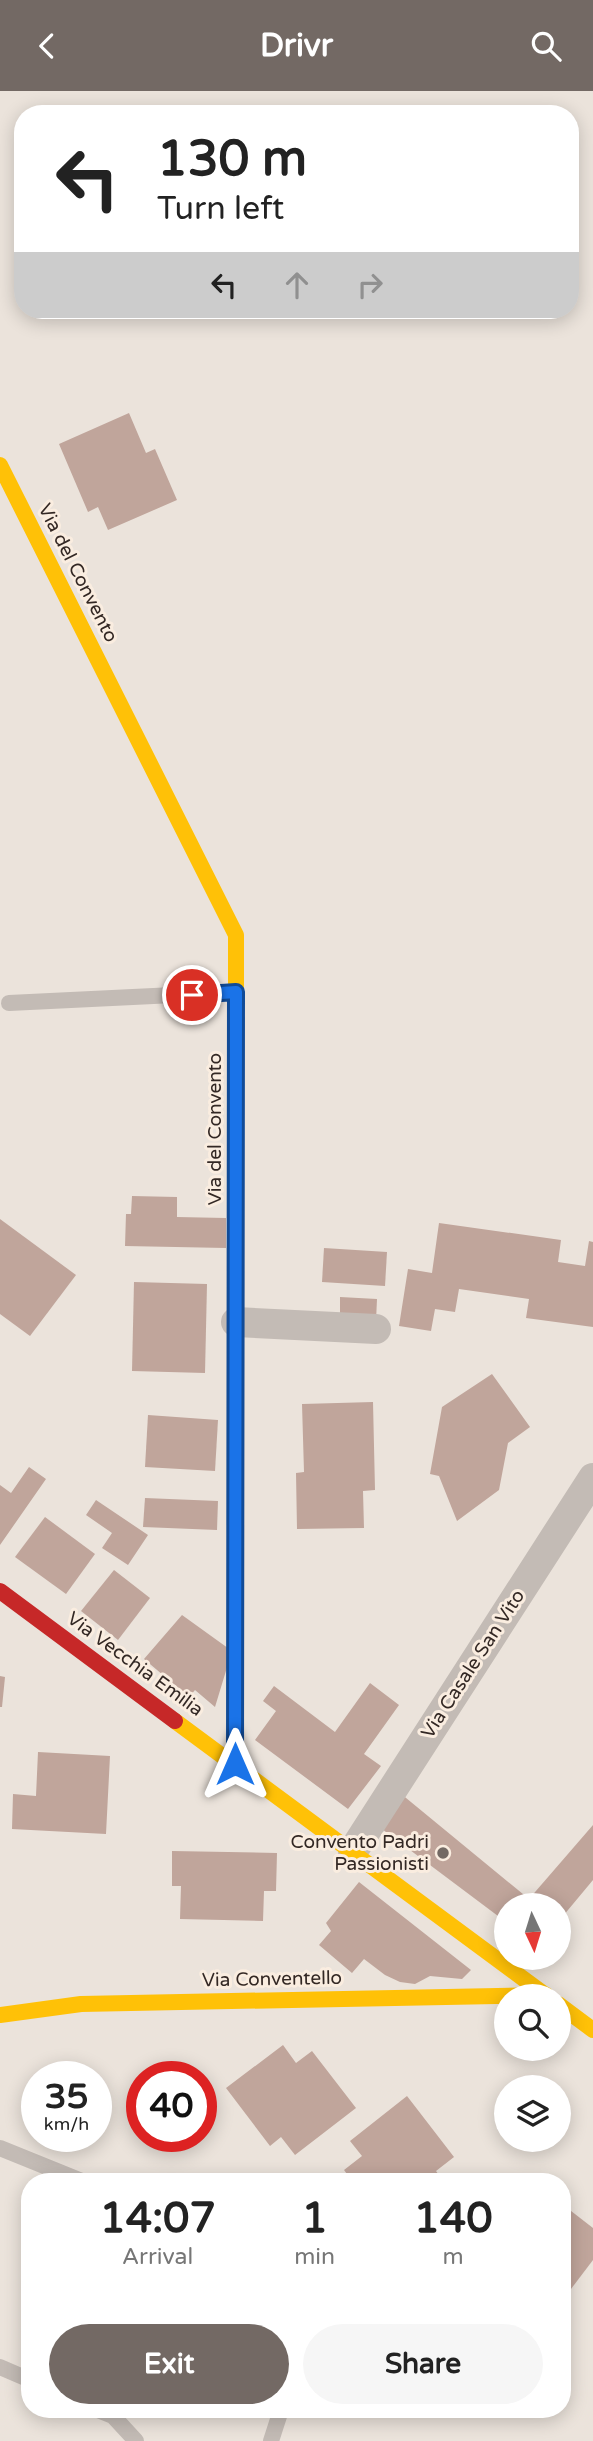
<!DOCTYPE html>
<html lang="en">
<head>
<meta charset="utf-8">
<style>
	:root { --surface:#fff; --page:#f6f6f6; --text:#222; --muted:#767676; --accent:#736964 }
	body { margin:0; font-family:"Varela Round",sans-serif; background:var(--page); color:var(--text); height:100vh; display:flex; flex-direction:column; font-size:26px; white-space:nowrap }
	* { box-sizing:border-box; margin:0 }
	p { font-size:23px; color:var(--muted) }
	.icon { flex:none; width:38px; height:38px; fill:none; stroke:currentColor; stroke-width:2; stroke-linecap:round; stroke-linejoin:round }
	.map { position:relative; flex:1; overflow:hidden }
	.drawer { position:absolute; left:21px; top:2082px; width:550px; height:245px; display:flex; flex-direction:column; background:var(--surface); border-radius:28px; box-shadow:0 4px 18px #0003 }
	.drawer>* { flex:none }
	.hud { position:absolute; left:14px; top:14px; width:565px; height:214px; border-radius:28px; box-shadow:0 4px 18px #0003; background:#fff; color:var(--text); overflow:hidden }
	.needle { width:46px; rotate:176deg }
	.tools { position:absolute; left:494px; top:1802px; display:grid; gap:14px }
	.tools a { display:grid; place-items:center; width:77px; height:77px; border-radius:50%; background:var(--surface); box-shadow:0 4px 18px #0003; font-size:35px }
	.speed { position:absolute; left:21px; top:1970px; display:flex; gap:14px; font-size:35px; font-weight:700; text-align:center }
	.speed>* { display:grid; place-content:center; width:91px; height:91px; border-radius:50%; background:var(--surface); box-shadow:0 4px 18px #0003; line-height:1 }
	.speed small { font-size:18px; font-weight:400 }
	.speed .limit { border:10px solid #d22; background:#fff; color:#111 }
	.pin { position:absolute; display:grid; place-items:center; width:60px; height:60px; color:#fff; margin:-30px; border:4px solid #fff; border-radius:50%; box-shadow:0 2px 7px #0007 }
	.me { position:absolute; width:77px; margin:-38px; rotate:0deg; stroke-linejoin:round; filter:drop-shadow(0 0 5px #0008) }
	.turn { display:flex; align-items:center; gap:24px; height:147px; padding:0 28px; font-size:32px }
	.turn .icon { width:91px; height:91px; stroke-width:2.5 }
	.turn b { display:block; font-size:49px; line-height:60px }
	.lanes { display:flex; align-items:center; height:66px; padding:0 28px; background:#0003; justify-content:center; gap:35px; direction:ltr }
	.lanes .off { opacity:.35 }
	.eta { display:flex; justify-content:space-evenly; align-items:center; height:119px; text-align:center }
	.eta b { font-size:42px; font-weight:700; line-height:49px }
	.primary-button { display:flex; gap:14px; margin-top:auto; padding:14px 28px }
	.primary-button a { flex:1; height:80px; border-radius:42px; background:var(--accent); color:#fff; font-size:28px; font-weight:700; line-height:80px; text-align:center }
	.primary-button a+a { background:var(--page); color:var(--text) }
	header { display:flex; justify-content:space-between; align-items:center; height:91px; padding:0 28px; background:var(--accent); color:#fff; font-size:32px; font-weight:700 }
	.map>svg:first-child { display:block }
	.building { fill:#c0a59b }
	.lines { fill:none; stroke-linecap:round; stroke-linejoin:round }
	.lane { stroke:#c3bbb5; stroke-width:16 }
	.street { stroke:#c3bbb5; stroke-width:30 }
	.fast { stroke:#4caf50; stroke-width:16 }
	.slow { stroke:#ffc107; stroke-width:16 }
	.jam { stroke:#c62828; stroke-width:16 }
	.route-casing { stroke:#114b97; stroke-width:18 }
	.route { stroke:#1a73e8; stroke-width:12 }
	.poi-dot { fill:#736964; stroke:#faede0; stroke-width:2.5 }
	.labels { text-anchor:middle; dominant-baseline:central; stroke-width:6; stroke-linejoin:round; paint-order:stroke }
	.street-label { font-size:19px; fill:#332824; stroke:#faede0 }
	.poi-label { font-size:19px; fill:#332824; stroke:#faede0; text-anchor:end }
</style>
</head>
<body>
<header><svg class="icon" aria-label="back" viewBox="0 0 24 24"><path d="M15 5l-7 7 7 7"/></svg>Drivr<svg class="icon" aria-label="search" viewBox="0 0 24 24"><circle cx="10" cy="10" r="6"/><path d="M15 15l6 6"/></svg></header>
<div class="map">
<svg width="593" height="2350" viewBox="0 0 593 2350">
	<rect width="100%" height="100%" fill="#ebe3db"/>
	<g class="building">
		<path d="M129,322L146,362L155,358L177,409L108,439L98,416L88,421L59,353Z"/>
		<path d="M132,1105L177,1106V1126L226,1127V1157L125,1155L126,1123H131Z"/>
		<path d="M0,1128L76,1184L30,1245L0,1223Z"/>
		<path d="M439,1132L561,1149L558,1171L585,1175L589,1150L593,1151V1236L526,1227L529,1208L459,1198L455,1221L435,1218L431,1240L399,1235L408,1178L432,1182Z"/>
		<path d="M324,1157L387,1161L385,1195L322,1191Z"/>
		<path d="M134,1191L207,1193L205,1282L132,1280Z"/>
		<path d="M340,1206L377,1208L376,1230L340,1229Z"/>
		<path d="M492,1283L530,1336L508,1352L499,1399L457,1430L439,1385L430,1383L442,1316Z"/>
		<path d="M373,1311L375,1399L363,1400L364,1437L297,1438L296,1382L304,1381L302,1313Z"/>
		<path d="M148,1324L218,1329L215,1380L145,1376Z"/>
		<path d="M29,1376L46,1388L0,1454V1394L11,1402Z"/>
		<path d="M145,1407L218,1410L217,1439L143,1436Z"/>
		<path d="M96,1409L148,1444L128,1474L102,1457L112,1442L86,1424Z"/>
		<path d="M45,1426L95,1463L66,1503L15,1466Z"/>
		<path d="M114,1479L150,1507L118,1549L81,1520Z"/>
		<path d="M182,1524L232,1560L215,1616L195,1599L189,1606L144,1568Z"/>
		<path d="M0,1585L5,1586L2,1616H0Z"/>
		<path d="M370,1592L399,1614L364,1663L381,1675L348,1718L255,1649L276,1620L263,1610L274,1595L335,1641Z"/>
		<path d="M38,1661L110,1665L106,1743L12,1738L13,1703L36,1705Z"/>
		<path d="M400,1702L529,1808L593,1734V1789L558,1831V1815H506V1831L378,1735Z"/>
		<path d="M172,1760L277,1762L276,1800H264L263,1830L180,1828L181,1795H172Z"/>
		<path d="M359,1791L471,1879L462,1888L430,1885L415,1893L400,1891L385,1884L364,1868L352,1882L319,1854L331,1840L326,1832Z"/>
		<path d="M283,1954L296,1972L312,1960L356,2017L295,2064L281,2046L270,2055L226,1997Z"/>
		<path d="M407,2005L454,2066L436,2080L444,2091H353L344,2079L362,2065L350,2050Z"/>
		<path d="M562,2113L593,2137V2169L571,2198L562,2192Z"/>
	</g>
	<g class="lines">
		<g class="lane">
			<path d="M9,912L236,901"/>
			<path d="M0,2057L84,2091"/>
			<path d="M0,2276L30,2289"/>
			<path d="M98,2319L113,2325L136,2350"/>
			<path d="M271,2350L281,2319"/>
		</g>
		<g class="street">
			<path d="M236,1231L376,1238"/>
			<path d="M353,1760L593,1387"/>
		</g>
		<path class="fast" d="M235,1396L236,913"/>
		<g class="slow">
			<path d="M0,374L236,844V913"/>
			<path d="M175,1630L548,1906"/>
			<path d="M235,1673V1396"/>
			<path d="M558,1913L593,1939"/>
			<path d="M0,1924L81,1913L546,1904"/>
		</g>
		<path class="jam" d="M0,1500L175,1630"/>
	</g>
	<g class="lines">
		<defs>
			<path id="route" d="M192,904L236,901L235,1673"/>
		</defs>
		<use href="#route" class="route-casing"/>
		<use href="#route" class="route"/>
	</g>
	<circle class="poi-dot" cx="443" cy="1762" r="7"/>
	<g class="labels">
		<g class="street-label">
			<text transform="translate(78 482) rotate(63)">Via del Convento</text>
			<text transform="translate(215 1038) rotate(-90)">Via del Convento</text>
			<text transform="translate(135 1573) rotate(36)">Via Vecchia Emilia</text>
			<text transform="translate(473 1573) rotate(-57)">Via Casale San Vito</text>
			<text transform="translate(272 1888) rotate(-1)">Via Conventello</text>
		</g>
		<g class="poi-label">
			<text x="429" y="1751">Convento Padri<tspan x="429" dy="22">Passionisti</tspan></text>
		</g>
	</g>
</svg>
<div class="tools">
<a><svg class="needle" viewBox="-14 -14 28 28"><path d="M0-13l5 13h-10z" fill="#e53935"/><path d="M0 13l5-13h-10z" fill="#767676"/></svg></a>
<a><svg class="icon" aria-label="search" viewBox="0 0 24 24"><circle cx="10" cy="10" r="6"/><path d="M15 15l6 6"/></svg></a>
<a><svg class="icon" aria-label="layers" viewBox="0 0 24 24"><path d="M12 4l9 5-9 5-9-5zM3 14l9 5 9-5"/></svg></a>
</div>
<div class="speed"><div>35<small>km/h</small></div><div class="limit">40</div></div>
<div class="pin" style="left:192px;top:904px;background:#d93025"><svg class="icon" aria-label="arrive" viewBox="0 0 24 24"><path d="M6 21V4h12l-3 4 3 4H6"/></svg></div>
<svg class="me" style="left:235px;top:1673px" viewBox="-20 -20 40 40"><path d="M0-17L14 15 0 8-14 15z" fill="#1a73e8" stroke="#fff" stroke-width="4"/></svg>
<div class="hud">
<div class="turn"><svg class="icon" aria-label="left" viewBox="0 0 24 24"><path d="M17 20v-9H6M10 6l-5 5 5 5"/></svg><div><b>130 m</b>Turn left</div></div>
<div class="lanes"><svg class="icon" aria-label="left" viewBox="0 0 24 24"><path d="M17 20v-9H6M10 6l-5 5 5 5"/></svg><svg class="icon off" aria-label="ahead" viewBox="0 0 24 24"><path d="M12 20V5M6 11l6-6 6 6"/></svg><svg class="icon off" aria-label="right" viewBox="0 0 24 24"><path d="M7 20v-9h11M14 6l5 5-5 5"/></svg></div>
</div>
<section class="drawer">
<div class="eta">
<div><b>14:07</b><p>Arrival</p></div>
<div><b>1</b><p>min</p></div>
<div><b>140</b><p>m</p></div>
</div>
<div class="primary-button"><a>Exit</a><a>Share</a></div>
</section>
</div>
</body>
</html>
